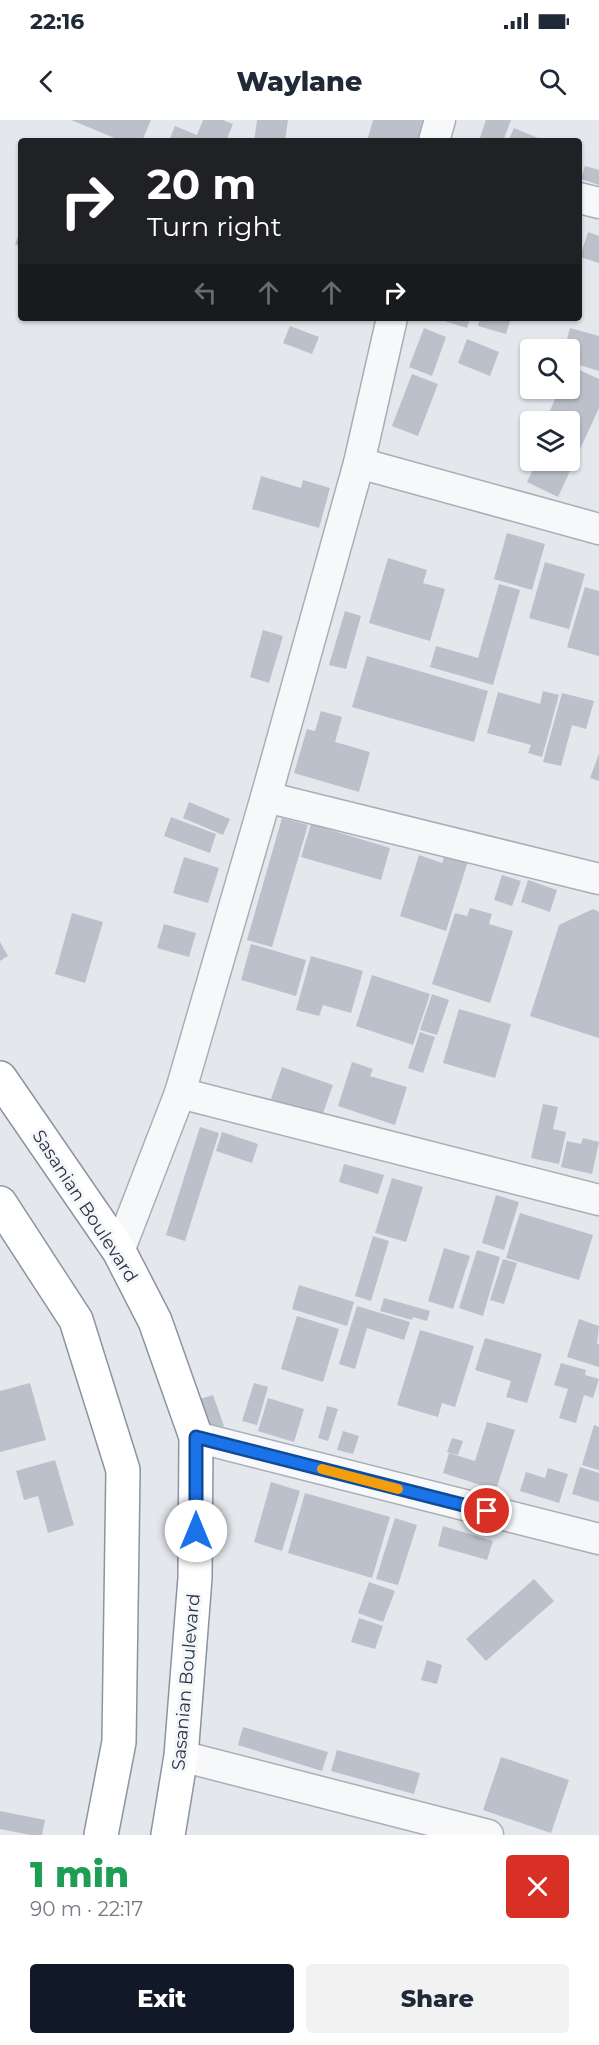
<!DOCTYPE html>
<html lang="en">
<head>
<meta charset="utf-8">
<style>
	:root { --surface:#fff; --page:#f2f2f3; --text:#1f2937; --muted:#747a83; --accent:#111827 }
	body { margin:0; font-family:Montserrat,sans-serif; background:var(--page); color:var(--text); height:100vh; display:flex; flex-direction:column; font-size:22px; white-space:nowrap }
	* { box-sizing:border-box; margin:0 }
	p { font-size:20px; color:var(--muted) }
	.icon { flex:none; width:33px; height:33px; fill:none; stroke:currentColor; stroke-width:2; stroke-linecap:round; stroke-linejoin:round }
	.map { position:relative; height:1715px; overflow:hidden }
	.panel { display:flex; flex-direction:column; background:var(--surface); flex:1 }
	.panel>* { flex:none }
	.hud { position:absolute; left:18px; top:18px; width:564px; height:183px; border-radius:6px; box-shadow:0 2px 4px #0004; background:#202124; color:#fff; overflow:hidden }
	.controls { position:absolute; left:520px; top:219px; display:grid; gap:12px }
	.controls a { display:grid; place-items:center; width:60px; height:60px; border-radius:6px; background:var(--surface); box-shadow:0 2px 4px #0004; font-size:30px }
	.pin { position:absolute; display:grid; place-items:center; width:51px; height:51px; color:#fff; margin:-26px; border:3px solid #fff; border-radius:50%; box-shadow:0 2px 6px #0007 }
	.me { position:absolute; width:66px; margin:-33px; rotate:0deg; stroke-linejoin:round; filter:drop-shadow(0 0 4px #0008) }
	.turn { display:flex; align-items:center; gap:21px; height:126px; padding:0 30px; font-size:27px }
	.turn .icon { width:78px; height:78px; stroke-width:2.5 }
	.turn b { display:block; font-size:42px; line-height:51px }
	.lanes { display:flex; align-items:center; height:57px; padding:0 30px; background:#0003; justify-content:center; gap:30px; direction:ltr }
	.lanes .off { opacity:.35 }
	.round { display:grid; place-items:center; flex:none; width:63px; height:63px; border-radius:6px; background:var(--page) }
	.headline { display:flex; align-items:center; justify-content:space-between; height:102px; padding:0 30px }
	h1 { font-size:36px; font-weight:800; line-height:45px; color:#1e9e55 }
	.primary-button { display:flex; gap:12px; margin-top:auto; padding:12px 30px }
	.primary-button a { flex:1; height:69px; border-radius:6px; background:var(--accent); color:#fff; font-size:24px; font-weight:800; line-height:69px; text-align:center }
	.primary-button a+a { background:var(--page); color:var(--text) }
	.status { display:flex; justify-content:space-between; align-items:center; height:42px; padding:0 30px; background:var(--surface); direction:ltr }
	.status svg { height:16px; fill:currentColor }
	header { display:flex; justify-content:space-between; align-items:center; height:78px; padding:0 30px; background:var(--surface); font-size:27px; font-weight:800 }
	.map>svg:first-child { display:block }
	.building { fill:#bbc0ca }
	.lines { fill:none; stroke-linecap:round; stroke-linejoin:round }
	.minor-casing { stroke:#a9aeb7; stroke-width:33 }
	.highway-casing { stroke:#8b94a3; stroke-width:36 }
	.minor { stroke:#f7f8fa; stroke-width:30 }
	.highway { stroke:#fff; stroke-width:33 }
	.route-casing { stroke:#114b97; stroke-width:15 }
	.route { stroke:#1a73e8; stroke-width:10 }
	.slow { stroke:#f59e0b; stroke-width:10 }
	.labels { text-anchor:middle; dominant-baseline:central; stroke-width:6; stroke-linejoin:round; paint-order:stroke }
	.street-label { font-size:18px; fill:#2b3445; stroke:#f4f6f9 }
</style>
</head>
<body>
<div class="status"><b>22:16</b><svg viewBox="0 0 49 12"><path d="M0 12V9h3v3zM5 12V6h3v6zM10 12V3h3v9zM15 12V0h3v12zM26 1h20v11H26zM47 4h2v5h-2z"/></svg></div>
<header><svg class="icon" aria-label="back" viewBox="0 0 24 24"><path d="M15 5l-7 7 7 7"/></svg>Waylane<svg class="icon" aria-label="search" viewBox="0 0 24 24"><circle cx="10" cy="10" r="6"/><path d="M15 15l6 6"/></svg></header>
<div class="map">
<svg width="599" height="1715" viewBox="0 0 599 1715">
	<rect width="100%" height="100%" fill="#e4e7ec"/>
	<g class="building">
		<path d="M71,0H151L142,21H122Z"/>
		<path d="M203,0H223L233,4L226,21H169L175,6L197,15Z"/>
		<path d="M257,0H288L285,21H254Z"/>
		<path d="M373,0H430L424,21H367Z"/>
		<path d="M486,0H511L503,21H479Z"/>
		<path d="M514,8L545,21H508Z"/>
		<path d="M585,46L599,50V65L581,59Z"/>
		<path d="M21,109V127L15,124Z"/>
		<path d="M588,112L599,116V143L580,137Z"/>
		<path d="M442,198H470L467,208L441,200Z"/>
		<path d="M480,198H511L506,214L478,206Z"/>
		<path d="M290,206L319,217L312,234L283,223Z"/>
		<path d="M424,208L446,217L432,256L409,247Z"/>
		<path d="M570,208L599,216V251L570,242V230H564Z"/>
		<path d="M467,219L499,232L490,256L458,243Z"/>
		<path d="M571,246L599,259V288L558,377L527,362L536,343L527,339L531,331V340H570V302H545L560,268H570Z"/>
		<path d="M412,254L438,264L418,316L392,306Z"/>
		<path d="M533,268H555L551,277Z"/>
		<path d="M261,356L301,368L303,360L330,368L319,408L252,389Z"/>
		<path d="M507,413L545,424L532,470L494,459Z"/>
		<path d="M388,438L427,450L423,463L445,469L430,521L369,503Z"/>
		<path d="M545,442L585,454L569,509L529,498Z"/>
		<path d="M499,464L520,470L493,565L430,547L436,526L478,538Z"/>
		<path d="M585,467L599,471V536L567,527Z"/>
		<path d="M345,491L361,496L346,549L329,545Z"/>
		<path d="M263,510L283,516L269,563L250,557Z"/>
		<path d="M367,536L488,571L474,622L352,587Z"/>
		<path d="M543,571L559,575L542,637L528,633L531,625L487,613L498,572L540,584Z"/>
		<path d="M562,573L594,581L586,609L572,605L561,646L543,642Z"/>
		<path d="M321,591L342,597L335,622L370,632L359,672L294,653L307,609L315,611Z"/>
		<path d="M599,634V661L590,658Z"/>
		<path d="M189,682L230,699L223,715L183,698Z"/>
		<path d="M171,697L216,714L210,733L164,716Z"/>
		<path d="M282,698L308,705L272,827L247,820Z"/>
		<path d="M311,704L390,728L381,760L301,737Z"/>
		<path d="M446,733L468,741L446,811L400,796L419,735L442,743Z"/>
		<path d="M184,737L219,748L208,783L173,773Z"/>
		<path d="M502,755L521,761L512,786L494,780Z"/>
		<path d="M528,760L557,770L550,792L521,782Z"/>
		<path d="M470,788L492,794L489,804L513,811L490,883L432,864L455,793L467,796Z"/>
		<path d="M593,789L599,792V918L530,896L559,805Z"/>
		<path d="M72,793L103,802L85,863L55,854Z"/>
		<path d="M164,804L196,813L189,837L157,828Z"/>
		<path d="M0,822L8,836L0,841Z"/>
		<path d="M251,824L306,840L296,876L241,860Z"/>
		<path d="M311,836L363,851L351,893L323,885L319,896L296,890Z"/>
		<path d="M372,855L430,874L413,925L356,906Z"/>
		<path d="M432,874L449,880L437,915L420,910Z"/>
		<path d="M459,889L511,904L495,958L443,943Z"/>
		<path d="M420,912L435,917L423,953L408,948Z"/>
		<path d="M352,942L373,949L370,956L407,967L395,1005L338,986Z"/>
		<path d="M282,947L333,965L322,996L271,979Z"/>
		<path d="M543,984L558,987L553,1009L566,1012L559,1044L531,1038Z"/>
		<path d="M200,1007L219,1013L185,1121L166,1115Z"/>
		<path d="M222,1012L258,1024L252,1043L216,1031Z"/>
		<path d="M583,1018L599,1022L592,1054L561,1047L567,1021L581,1024Z"/>
		<path d="M344,1044L384,1055L378,1074L339,1062Z"/>
		<path d="M392,1058L423,1067L406,1122L375,1113Z"/>
		<path d="M496,1075L519,1082L504,1130L482,1123Z"/>
		<path d="M520,1093L593,1115L579,1160L506,1138Z"/>
		<path d="M373,1116L389,1121L371,1181L355,1176Z"/>
		<path d="M444,1128L470,1136L453,1189L428,1181Z"/>
		<path d="M477,1130L500,1137L483,1196L459,1188Z"/>
		<path d="M503,1139L517,1143L504,1184L490,1180Z"/>
		<path d="M299,1165L354,1182L347,1206L292,1189Z"/>
		<path d="M384,1178L430,1191L427,1201L413,1197L412,1200L380,1191Z"/>
		<path d="M357,1186L410,1202L404,1220L367,1208L355,1249L339,1244Z"/>
		<path d="M297,1196L339,1209L323,1262L281,1249Z"/>
		<path d="M579,1199L599,1206L597,1224H599V1247L567,1237Z"/>
		<path d="M420,1210L474,1226L455,1287L442,1283L438,1297L397,1285Z"/>
		<path d="M485,1218L542,1234L527,1283L506,1277L511,1261L475,1250Z"/>
		<path d="M561,1243L586,1250L585,1255L599,1259L593,1278L584,1275L576,1303L559,1298L568,1269L554,1265Z"/>
		<path d="M30,1263L46,1320L0,1332V1271Z"/>
		<path d="M254,1263L268,1267L257,1305L242,1301Z"/>
		<path d="M213,1275L224,1306L208,1311L197,1280Z"/>
		<path d="M268,1278L304,1289L294,1322L258,1311Z"/>
		<path d="M327,1286L338,1289L328,1321L318,1318Z"/>
		<path d="M487,1302L515,1310L496,1370L443,1353L449,1333L475,1341Z"/>
		<path d="M594,1305L599,1307V1350L582,1345Z"/>
		<path d="M343,1311L359,1316L353,1334L337,1330Z"/>
		<path d="M452,1318L463,1321L458,1335L447,1332Z"/>
		<path d="M55,1340L74,1405L48,1413L38,1376L24,1380L16,1351Z"/>
		<path d="M580,1347L599,1353V1382L572,1374Z"/>
		<path d="M548,1348L568,1354L559,1383L520,1371L526,1352L545,1358Z"/>
		<path d="M271,1362L300,1371L282,1431L254,1422Z"/>
		<path d="M305,1373L390,1397L372,1458L288,1433Z"/>
		<path d="M395,1398L417,1405L398,1465L376,1459Z"/>
		<path d="M443,1406L493,1421L487,1440L438,1426Z"/>
		<path d="M534,1459L554,1481L486,1541L466,1519Z"/>
		<path d="M369,1462L395,1471L383,1502L358,1493Z"/>
		<path d="M359,1498L383,1506L375,1529L351,1522Z"/>
		<path d="M427,1540L442,1545L437,1564L421,1560Z"/>
		<path d="M243,1607L328,1632L322,1651L238,1625Z"/>
		<path d="M337,1630L420,1653L414,1674L331,1651Z"/>
		<path d="M501,1637L569,1660L551,1713L483,1690Z"/>
		<path d="M0,1691L45,1700L42,1715H31L0,1709Z"/>
	</g>
	<g class="lines">
		<defs>
			<g id="minor">
				<path d="M434,21L440,0"/>
				<path d="M579,78L599,83"/>
				<path d="M359,343L599,409"/>
				<path d="M266,677L599,759"/>
				<path d="M180,973L599,1080"/>
				<path d="M119,1131L180,973L266,677L359,343L392,198"/>
				<path d="M196,1317L599,1419"/>
				<path d="M181,1636L488,1715"/>
			</g>
			<g id="highway">
				<path d="M0,958L119,1131L155,1201L196,1317L195,1458L181,1636L168,1715"/>
				<path d="M0,1083L76,1200L123,1350L119,1622L101,1715"/>
			</g>
		</defs>
		<use href="#minor" class="minor-casing"/>
		<use href="#highway" class="highway-casing"/>
		<use href="#minor" class="minor"/>
		<use href="#highway" class="highway"/>
	</g>
	<g class="lines">
		<defs>
			<path id="route" d="M196,1411V1317L487,1391"/>
		</defs>
		<use href="#route" class="route-casing"/>
		<use href="#route" class="route"/>
		<path class="slow" d="M322,1349L398,1369"/>
	</g>
	<g class="labels">
		<g class="street-label">
			<text transform="translate(85 1086) rotate(57)">Sasanian Boulevard</text>
			<text transform="translate(186 1562) rotate(-85)">Sasanian Boulevard</text>
		</g>
	</g>
</svg>
<div class="controls">
<a><svg class="icon" aria-label="search" viewBox="0 0 24 24"><circle cx="10" cy="10" r="6"/><path d="M15 15l6 6"/></svg></a>
<a><svg class="icon" aria-label="layers" viewBox="0 0 24 24"><path d="M12 4l9 5-9 5-9-5zM3 14l9 5 9-5"/></svg></a>
</div>
<div class="pin" style="left:487px;top:1391px;background:#d93025"><svg class="icon" aria-label="arrive" viewBox="0 0 24 24"><path d="M6 21V4h12l-3 4 3 4H6"/></svg></div>
<svg class="me" style="left:196px;top:1411px" viewBox="-20 -20 40 40"><circle r="19" fill="#fff"/><path d="M0-13L10 11 0 6-10 11z" fill="#1a73e8"/></svg>
<div class="hud">
<div class="turn"><svg class="icon" aria-label="right" viewBox="0 0 24 24"><path d="M7 20v-9h11M14 6l5 5-5 5"/></svg><div><b>20 m</b>Turn right</div></div>
<div class="lanes"><svg class="icon off" aria-label="left" viewBox="0 0 24 24"><path d="M17 20v-9H6M10 6l-5 5 5 5"/></svg><svg class="icon off" aria-label="ahead" viewBox="0 0 24 24"><path d="M12 20V5M6 11l6-6 6 6"/></svg><svg class="icon off" aria-label="ahead" viewBox="0 0 24 24"><path d="M12 20V5M6 11l6-6 6 6"/></svg><svg class="icon" aria-label="right" viewBox="0 0 24 24"><path d="M7 20v-9h11M14 6l5 5-5 5"/></svg></div>
</div>
</div>
<section class="panel">
<div class="headline"><div><h1>1 min</h1><p>90 m · 22:17</p></div><a class="round" style="background:#d93025;color:#fff"><svg class="icon" aria-label="close" viewBox="0 0 24 24"><path d="M6 6l12 12M18 6L6 18"/></svg></a></div>
<div class="primary-button"><a>Exit</a><a>Share</a></div>
</section>
</body>
</html>
